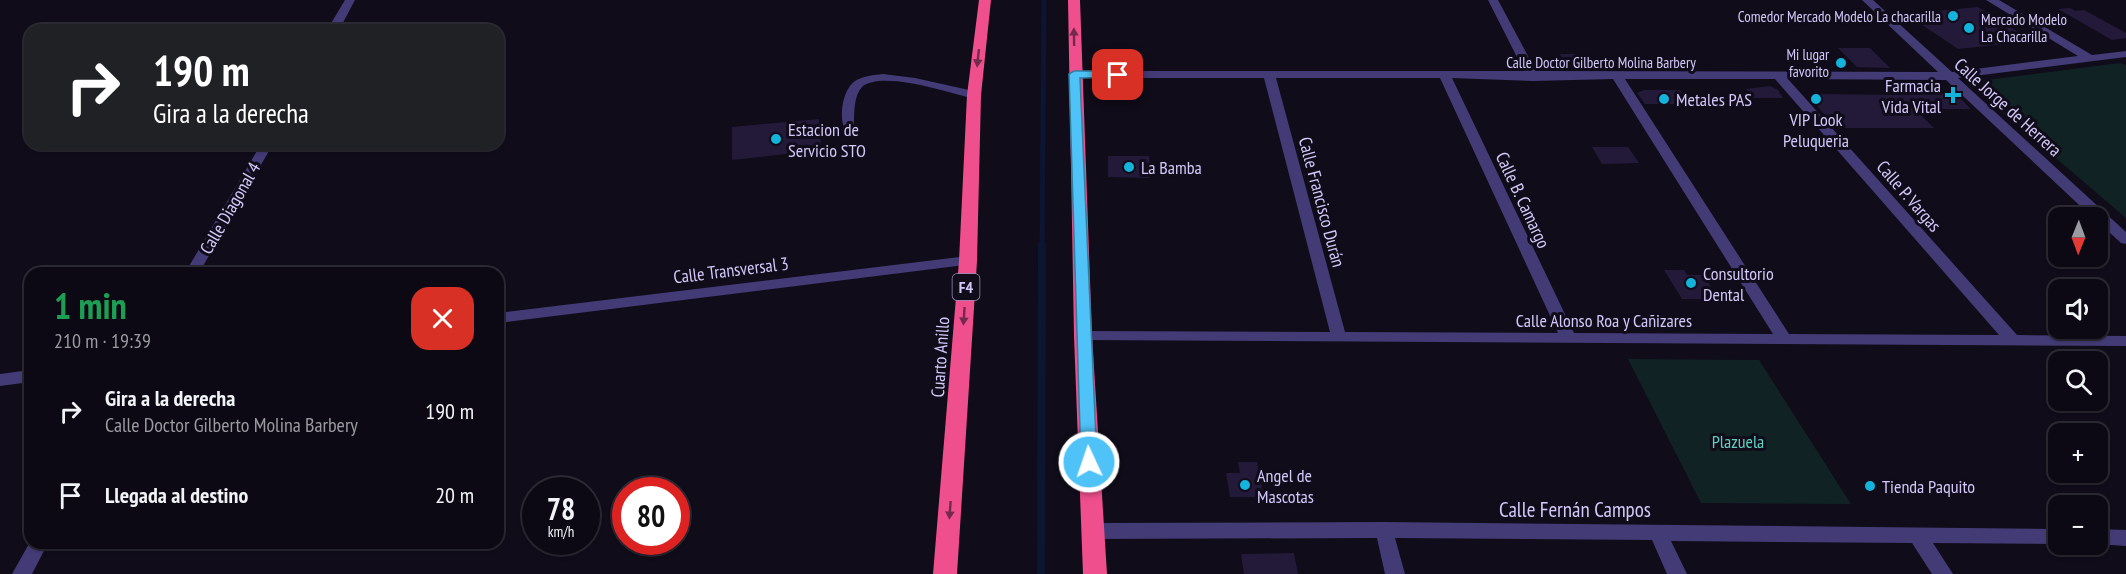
<!DOCTYPE html>
<html lang="es">
<head>
<meta charset="utf-8">
<style>
	:root { --surface:#0c0914; --page:#15121d; --text:#f1f3f6; --muted:#9a9aa0; --line:#2c2a34 }
	body { margin:0; font-family:"PT Sans Narrow",sans-serif; background:var(--page); color:var(--text); height:100vh; display:flex; flex-direction:column; font-size:22px; white-space:nowrap }
	* { box-sizing:border-box; margin:0 }
	p { font-size:20px; color:var(--muted) }
	.icon { flex:none; width:33px; height:33px; fill:none; stroke:currentColor; stroke-width:2; stroke-linecap:round; stroke-linejoin:round }
	.map { position:relative; flex:1; overflow:hidden }
	.panel { position:absolute; left:24px; top:267px; width:480px; height:282px; display:flex; flex-direction:column; background:var(--surface); border-radius:18px; box-shadow:0 2px 4px #0004,0 0 0 2px var(--line) }
	.panel>* { flex:none }
	.hud { position:absolute; left:24px; top:24px; width:480px; height:126px; border-radius:18px; box-shadow:0 2px 4px #0004,0 0 0 2px var(--line); background:#202124; color:#fff; overflow:hidden }
	.needle { width:39px; rotate:181deg }
	.buttons { position:absolute; left:2048px; top:207px; display:grid; gap:12px }
	.buttons a { display:grid; place-items:center; width:60px; height:60px; border-radius:12px; background:var(--surface); box-shadow:0 2px 4px #0004,0 0 0 2px var(--line); font-size:30px }
	.speed { position:absolute; left:522px; top:477px; display:flex; gap:12px; font-size:30px; font-weight:700; text-align:center }
	.speed>* { display:grid; place-content:center; width:78px; height:78px; border-radius:50%; background:var(--surface); box-shadow:0 2px 4px #0004,0 0 0 2px var(--line); line-height:1 }
	.speed small { font-size:15px; font-weight:400 }
	.speed .limit { border:9px solid #d22; background:#fff; color:#111 }
	.pin { position:absolute; display:grid; place-items:center; width:51px; height:51px; color:#fff; margin:-26px; border-radius:12px; box-shadow:0 3px 9px #0006 }
	.me { position:absolute; width:66px; margin:-33px; rotate:357deg; stroke-linejoin:round; filter:drop-shadow(0 0 4px #0008) }
	.turn { display:flex; align-items:center; gap:21px; height:126px; padding:0 30px; font-size:27px }
	.turn .icon { width:78px; height:78px; stroke-width:2.5 }
	.turn b { display:block; font-size:42px; line-height:51px }
	.round { display:grid; place-items:center; flex:none; width:63px; height:63px; border-radius:18px; background:var(--page) }
	.overview { display:flex; align-items:center; justify-content:space-between; height:102px; padding:0 30px }
	h1 { font-size:36px; font-weight:700; line-height:45px; color:#1e9e55 }
	ul { padding:0; list-style:none }
	li { display:flex; align-items:center; gap:18px; height:84px; padding:0 30px }
	li div { flex:1 }
	li b { display:block; font-size:22px }
	li em { font-style:normal }
	.map>svg:first-child { display:block }
	.green { fill:#102223 }
	.lines { fill:none; stroke-linecap:round; stroke-linejoin:round }
	.stream-far1 { stroke:#0c1633; stroke-width:5 }
	.stream { stroke:#0c1633; stroke-width:8 }
	.building { fill:#231a39 }
	.minor { fill:#433b75; fill-rule:evenodd }
	.highway { fill:#ef4f8c; fill-rule:evenodd }
	.oneway { fill:#742a4d }
	.route { fill:#4fc3f7; stroke:#337fa1; stroke-width:1.5 }
	.poi-dot { fill:#14b3dc; stroke:#100c1a; stroke-width:2 }
	.labels { text-anchor:middle; dominant-baseline:central; stroke-width:6; stroke-linejoin:round; paint-order:stroke }
	.far-poi-label { font-size:15px; fill:#d4c9fa; stroke:#100c1a; text-anchor:end }
	.far-street-label { font-size:15px; fill:#d4c9fa; stroke:#100c1a }
	.shield { fill:#100c1a; stroke:#9990b7; stroke-width:1.5 }
	.shield-label { font-size:16px; font-weight:bold; fill:#d4c9fa }
	.poi-label { font-size:18px; fill:#d4c9fa; stroke:#100c1a; text-anchor:start }
	.street-label { font-size:18px; fill:#d4c9fa; stroke:#100c1a }
	.park-label { font-size:18px; fill:#5ed2c1; stroke:#100c1a }
	.near-street-label { font-size:21px; fill:#d4c9fa; stroke:#100c1a }
</style>
</head>
<body>
<div class="map">
<svg width="2126" height="574" viewBox="0 0 2126 574">
	<rect width="100%" height="100%" fill="#100c1a"/>
	<g class="green">
		<path d="M2120,63L2126,65V218L1975,89L1979,81Z"/>
		<path d="M1628,359L1759,360L1851,504L1701,503Z"/>
	</g>
	<g class="lines">
		<path class="stream-far1" d="M1042,247L1044,0"/>
		<path class="stream" d="M1041,574L1042,245"/>
	</g>
	<g class="building">
		<path d="M1978,7L2033,41L1958,49L1906,14Z"/>
		<path d="M2070,8L2075,11L2084,10L2126,33V38L2112,40L2058,9Z"/>
		<path d="M1838,48H1870L1890,68L1857,67Z"/>
		<path d="M1560,54H1576L1580,62H1564Z"/>
		<path d="M1770,86L1778,90L1783,98H1754L1746,89Z"/>
		<path d="M1644,90H1680L1691,104H1645L1637,93Z"/>
		<path d="M1899,92H1948L1958,96L1971,109H1915L1934,128H1836L1811,99L1815,94L1901,95Z"/>
		<path d="M819,119L821,150L732,160V127Z"/>
		<path d="M1592,147H1628L1639,163L1602,164Z"/>
		<path d="M1108,156H1149L1150,178L1108,177Z"/>
		<path d="M1664,270H1684L1687,275H1704L1714,292L1706,299H1682Z"/>
		<path d="M1238,462H1257L1264,497H1230L1226,473H1240Z"/>
		<path d="M1294,553L1298,574H1244L1241,554Z"/>
	</g>
	<g class="lines">
		<g class="minor">
			<path d="M345,0H355L339,30H327Z"/>
			<path d="M1488,0H1498L1536,71L1938,72L1862,0H1873L1952,72L2078,56L1986,0H1999L2092,55L2126,51V57L1958,78L2126,232V244L2121,243L2097,221V218H2093L1946,80L1788,79L2017,335L2126,336V346L1077,340L1075,336L1083,331L1330,332L1264,78H1075L1071,77V71H1524ZM1276,78H1440L1558,333L1345,332ZM1452,78L1533,81L1613,79L1773,334L1574,333ZM1625,79H1775L1999,335L1789,334Z"/>
			<path d="M883,74L915,78L978,92L980,95L974,99C950,93 882,70 862,87C854,95 854,113 854,124L852,127H844C839,115 843,89 855,81C863,76 874,75 883,74Z"/>
			<path d="M261,144H273L199,273H185Z"/>
			<path d="M968,256L975,261L973,264L498,323V313Z"/>
			<path d="M30,370V382L0,386V374Z"/>
			<path d="M1384,522L2058,529V544L1933,543L1953,574H1932L1912,543L1671,541L1687,574H1667L1652,540L1395,538L1405,574H1385L1377,538L1092,539L1085,536L1083,531L1085,526L1092,523Z"/>
			<path d="M2097,529L2126,530V546L2097,544Z"/>
			<path d="M30,542L48,543L32,574H12Z"/>
		</g>
		<g class="highway">
			<path d="M979,0H991L981,95L977,261L957,574H933L959,261L967,95Z"/>
			<path d="M1068,0H1080L1092,336L1107,574H1083L1074,336Z"/>
		</g>
	</g>
	<defs><path id="oneway-solid" d="M-6-.8H1V-3.2L6.5 0L1 3.2V.8H-6Z" transform="scale(1.5)"/></defs>
	<g class="oneway">
		<use href="#oneway-solid" transform="translate(1074 37) rotate(-91)"/>
		<use href="#oneway-solid" transform="translate(978 58) rotate(96)"/>
		<use href="#oneway-solid" transform="translate(964 316) rotate(94)"/>
		<use href="#oneway-solid" transform="translate(950 510) rotate(94)"/>
	</g>
	<path class="route" d="M1118,71L1123,75L1122,77L1080,78L1097,462L1089,468L1081,462L1069,74L1074,71Z"/>
	<g class="poi-dot">
		<circle cx="1953" cy="16" r="6"/>
		<circle cx="1969" cy="28" r="6"/>
		<circle cx="1841" cy="63" r="6"/>
		<path d="M1950 86h6v6h6v6h-6v6h-6v-6h-6v-6h6z"/>
		<circle cx="1664" cy="99" r="6"/>
		<circle cx="1816" cy="99" r="6"/>
		<circle cx="776" cy="139" r="6"/>
		<circle cx="1129" cy="167" r="6"/>
		<circle cx="1691" cy="283" r="6"/>
		<circle cx="1245" cy="485" r="6"/>
		<circle cx="1870" cy="486" r="6"/>
	</g>
	<g class="labels">
		<g class="far-poi-label">
			<text x="1941" y="16">Comedor Mercado Modelo La chacarilla</text>
			<text x="1981" y="19" text-anchor="start">Mercado Modelo<tspan x="1981" dy="17">La Chacarilla</tspan></text>
			<text x="1829" y="54">Mi lugar<tspan x="1829" dy="17">favorito</tspan></text>
		</g>
		<g class="far-street-label">
			<text x="1601" y="62">Calle Doctor Gilberto Molina Barbery</text>
		</g>
		<rect class="shield" x="952.5" y="274" width="27" height="26" rx="4.5"/>
		<g class="shield-label">
			<text x="966" y="287">F4</text>
		</g>
		<g class="poi-label">
			<text x="1941" y="85" text-anchor="end">Farmacia<tspan x="1941" dy="21">Vida Vital</tspan></text>
			<text x="1676" y="99">Metales PAS</text>
			<text x="1816" y="119" text-anchor="middle">VIP Look<tspan x="1816" dy="21">Peluqueria</tspan></text>
			<text x="788" y="129">Estacion de<tspan x="788" dy="21">Servicio STO</tspan></text>
			<text x="1141" y="167">La Bamba</text>
			<text x="1703" y="273">Consultorio<tspan x="1703" dy="21">Dental</tspan></text>
			<text x="1257" y="475">Angel de<tspan x="1257" dy="21">Mascotas</tspan></text>
			<text x="1882" y="486">Tienda Paquito</text>
		</g>
		<g class="street-label">
			<text transform="translate(2008 107) rotate(42)">Calle Jorge de Herrera</text>
			<text transform="translate(1909 196) rotate(49)">Calle P. Vargas</text>
			<text transform="translate(1523 200) rotate(65)">Calle B. Camargo</text>
			<text transform="translate(1322 202) rotate(75)">Calle Francisco Durán</text>
			<text transform="translate(230 208) rotate(-60)">Calle Diagonal 4</text>
			<text transform="translate(731 270) rotate(-7)">Calle Transversal 3</text>
			<text x="1604" y="320">Calle Alonso Roa y Cañizares</text>
			<text transform="translate(940 357) rotate(-86)">Cuarto Anillo</text>
		</g>
		<g class="park-label">
			<text x="1738" y="441">Plazuela</text>
		</g>
		<g class="near-street-label">
			<text x="1575" y="509">Calle Fernán Campos</text>
		</g>
	</g>
</svg>
<div class="buttons">
<a><svg class="needle" viewBox="-14 -14 28 28"><path d="M0-13l5 13h-10z" fill="#e53935"/><path d="M0 13l5-13h-10z" fill="#9a9aa0"/></svg></a>
<a><svg class="icon" aria-label="sound" viewBox="0 0 24 24"><path d="M4 9h4l5-4v14l-5-4H4zM17 9q2 3 0 6"/></svg></a>
<a><svg class="icon" aria-label="search" viewBox="0 0 24 24"><circle cx="10" cy="10" r="6"/><path d="M15 15l6 6"/></svg></a>
<a>+</a>
<a>−</a>
</div>
<div class="speed"><div>78<small>km/h</small></div><div class="limit">80</div></div>
<div class="pin" style="left:1118px;top:75px;background:#d93025"><svg class="icon" aria-label="arrive" viewBox="0 0 24 24"><path d="M6 21V4h12l-3 4 3 4H6"/></svg></div>
<svg class="me" style="left:1089px;top:462px" viewBox="-20 -20 40 40"><circle r="17" fill="#4fc3f7" stroke="#fff" stroke-width="3"/><path d="M0-11L8 9 0 5-8 9z" fill="#fff"/></svg>
<div class="hud">
<div class="turn"><svg class="icon" aria-label="right" viewBox="0 0 24 24"><path d="M7 20v-9h11M14 6l5 5-5 5"/></svg><div><b>190 m</b>Gira a la derecha</div></div>
</div>
<section class="panel">
<div class="overview"><div><h1>1 min</h1><p>210 m · 19:39</p></div><a class="round" style="background:#d93025;color:#fff"><svg class="icon" aria-label="close" viewBox="0 0 24 24"><path d="M6 6l12 12M18 6L6 18"/></svg></a></div>
<ul>
<li><svg class="icon" aria-label="right" viewBox="0 0 24 24"><path d="M7 20v-9h11M14 6l5 5-5 5"/></svg><div><b>Gira a la derecha</b><p>Calle Doctor Gilberto Molina Barbery</p></div><em>190 m</em></li>
<li><svg class="icon" aria-label="arrive" viewBox="0 0 24 24"><path d="M6 21V4h12l-3 4 3 4H6"/></svg><div><b>Llegada al destino</b></div><em>20 m</em></li>
</ul>
</section>
</div>
</body>
</html>
